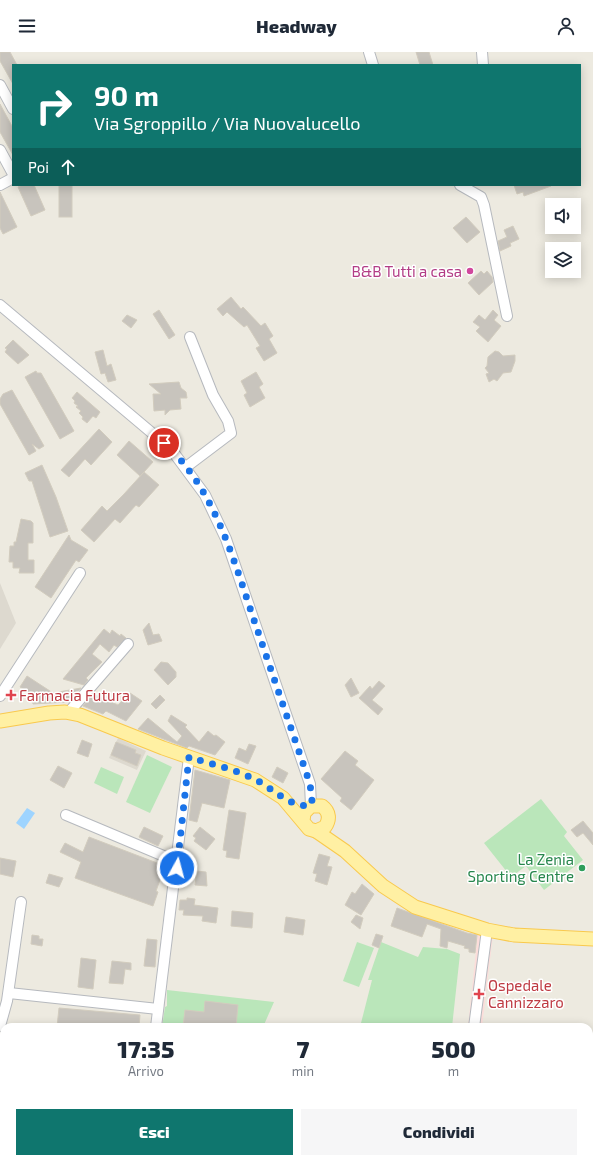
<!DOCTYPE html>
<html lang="it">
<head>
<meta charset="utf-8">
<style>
	:root { --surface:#fff; --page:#f6f6f7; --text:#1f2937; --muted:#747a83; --accent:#0f766e }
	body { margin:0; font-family:"Exo 2",sans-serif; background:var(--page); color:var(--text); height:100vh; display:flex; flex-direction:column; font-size:15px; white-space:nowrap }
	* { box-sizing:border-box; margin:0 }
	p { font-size:13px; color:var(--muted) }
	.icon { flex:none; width:22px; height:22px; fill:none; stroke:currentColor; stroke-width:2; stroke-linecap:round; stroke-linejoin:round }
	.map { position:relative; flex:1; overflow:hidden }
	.sheet { position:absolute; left:0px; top:971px; width:593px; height:140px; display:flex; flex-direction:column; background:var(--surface); border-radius:12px 12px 0 0; box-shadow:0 2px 10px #0003 }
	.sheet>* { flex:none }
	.banner { position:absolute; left:12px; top:12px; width:569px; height:122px; border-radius:0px; box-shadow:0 2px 10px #0003; background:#0f766e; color:#fff; overflow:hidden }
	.controls { position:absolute; left:545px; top:146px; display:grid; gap:8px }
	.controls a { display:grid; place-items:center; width:36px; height:36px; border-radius:0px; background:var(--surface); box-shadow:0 2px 10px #0003; font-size:20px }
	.pin { position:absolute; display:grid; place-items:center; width:34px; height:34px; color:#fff; margin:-17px; border:2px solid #fff; border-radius:50%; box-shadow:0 1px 4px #0007 }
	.me { position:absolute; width:44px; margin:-22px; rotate:7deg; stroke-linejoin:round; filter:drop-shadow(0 0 3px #0008) }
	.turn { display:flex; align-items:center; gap:14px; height:84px; padding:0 16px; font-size:18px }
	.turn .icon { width:52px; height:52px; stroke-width:2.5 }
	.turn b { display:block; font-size:28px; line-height:34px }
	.then { display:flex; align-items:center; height:38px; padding:0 16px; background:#0003; gap:8px; font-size:15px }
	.eta { display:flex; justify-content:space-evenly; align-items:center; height:68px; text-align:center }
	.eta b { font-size:24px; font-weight:800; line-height:28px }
	.button { display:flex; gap:8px; margin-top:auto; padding:8px 16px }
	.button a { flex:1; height:46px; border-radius:0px; background:var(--accent); color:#fff; font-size:16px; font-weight:800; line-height:46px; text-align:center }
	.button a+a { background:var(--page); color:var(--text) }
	header { display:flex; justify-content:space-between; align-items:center; height:52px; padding:0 16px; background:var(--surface); font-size:18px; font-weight:800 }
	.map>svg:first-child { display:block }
	.education { fill:#ddd9cf }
	.medical { fill:#fcddda }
	.green { fill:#bae6ba }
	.water { fill:#9ed4ff }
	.building { fill:#c8c4bd; stroke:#d2ccbe }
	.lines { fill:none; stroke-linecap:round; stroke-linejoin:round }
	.minor-casing { stroke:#b6b9be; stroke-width:12 }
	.major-casing { stroke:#f9c94d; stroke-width:15 }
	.minor { stroke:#fff; stroke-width:10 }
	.major { stroke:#fff0a3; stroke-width:13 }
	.route { stroke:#1a73e8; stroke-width:7; stroke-dasharray:0 12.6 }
	.hotel-dot { fill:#d1479c; stroke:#fff; stroke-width:1.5 }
	.health-dot { fill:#e0444e; stroke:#fff; stroke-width:1.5 }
	.leisure-dot { fill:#2e9e5b; stroke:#fff; stroke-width:1.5 }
	.labels { text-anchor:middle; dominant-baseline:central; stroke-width:3; stroke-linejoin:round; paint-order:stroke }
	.hotel-label { font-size:15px; fill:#b23c85; stroke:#fff; text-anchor:end }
	.health-label { font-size:15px; fill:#be3a42; stroke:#fff; text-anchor:start }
	.leisure-label { font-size:15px; fill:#27864d; stroke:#fff; text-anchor:end }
</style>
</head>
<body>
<header><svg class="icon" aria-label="menu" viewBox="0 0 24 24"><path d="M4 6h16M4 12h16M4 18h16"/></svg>Headway<svg class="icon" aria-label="person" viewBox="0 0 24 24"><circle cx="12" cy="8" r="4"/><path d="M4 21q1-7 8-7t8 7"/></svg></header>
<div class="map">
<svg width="593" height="1111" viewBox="0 0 593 1111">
	<rect width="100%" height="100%" fill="#edeae0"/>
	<g class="education">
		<path d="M0,531L16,571L0,597Z"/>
		<path d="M118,686L146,699L137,718L109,706Z"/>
	</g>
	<path class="medical" d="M478,879L480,880L481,889L493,883L482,975H468Z"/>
	<g class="green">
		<path d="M147,703L172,715L150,761L126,750Z"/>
		<path d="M101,715L124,725L117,742L94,731Z"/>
		<path d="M541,747L567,780L564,784L583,808L544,838L526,814L511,825L484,791Z"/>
		<path d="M357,890L374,896L359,935L343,929Z"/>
		<path d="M381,890L418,905L423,895L447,897L460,902L452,975H360L372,928H368Z"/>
		<path d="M167,938L274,950L263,975H162L165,955L167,954Z"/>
		<rect x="299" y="1107" width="153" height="4"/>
	</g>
	<path class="water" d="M27,756L35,761L24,777L16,771Z"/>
	<g class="building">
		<path d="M0,0H10L17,13H13V32L0,9Z"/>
		<path d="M416,0H429L433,13H420Z"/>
		<path d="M0,52L13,76V103L0,80Z"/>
		<path d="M22,133H34L45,158L31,164L18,135Z"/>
		<rect x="59" y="133" width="13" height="32"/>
		<path d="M514,133H551V134L524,144L523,140L517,142Z"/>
		<path d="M0,140L17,175L3,182L0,176Z"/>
		<path d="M466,165L480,180L467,191L453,176Z"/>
		<path d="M513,174L519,187L510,191L511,194L500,199L498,189L507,185L504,178Z"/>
		<path d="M481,219L484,222L487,219L492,225L493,230L479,243L468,231Z"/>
		<path d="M231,245L241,257L243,255L261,274L265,271L273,284L269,287L277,301L264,309L256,296L260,294L247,273L244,275L227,260L223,264L217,257Z"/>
		<path d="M159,258L175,283L169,287L153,262Z"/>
		<path d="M493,258L498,263L494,268L501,274L488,290L476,279L480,275L473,270L479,263L485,268Z"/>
		<path d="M127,263L137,268L131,276L122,269Z"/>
		<path d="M13,288L29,303L18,312L5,300L7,297L5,296Z"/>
		<path d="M103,298L107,314L111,312L116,328L108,330L105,321L101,322L95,300Z"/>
		<path d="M495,299L499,300L503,304L515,303V309L511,320L503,321L497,329L494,327L489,330L486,322L489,321L485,316L487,314L488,305Z"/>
		<path d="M36,319L37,321H41L74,379L60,387L25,325Z"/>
		<path d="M256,320L263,332L259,335L265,346L250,355L244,343L247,341L241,329Z"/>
		<path d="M179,330L181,336L186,340L187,346H180L181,357L170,358L165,363V358L154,359L153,342H161L149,332Z"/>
		<path d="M12,338L44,394L39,397L32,392L36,399L29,403L0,352V347L3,342Z"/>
		<path d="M77,340L100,360L96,366L93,364L87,371L82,367L83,365L79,361L81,359L76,355L78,354L74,351L75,349L72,346Z"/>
		<path d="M99,377L112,390L91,413L85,407L69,425L61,418Z"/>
		<path d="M129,389L153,410L144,420L159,433L139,455L136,453L120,471L115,467L94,490L81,478L102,454L107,459L124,442L144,420L140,424L117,403Z"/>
		<path d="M42,413L56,445L68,479L50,485L32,429H29L25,421Z"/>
		<path d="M21,467L31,469L33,471V491H28V508H34V521H19L20,516H13V510H9L10,494H14V490H16Z"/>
		<path d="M69,483L71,488L88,498L79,510L76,508L51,546L35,535Z"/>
		<path d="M149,571L153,583L159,582L162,589L148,593L143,578Z"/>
		<path d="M104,577L110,582L112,578L120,584L121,582L126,586L117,595L114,593L109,600L100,592L92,602L102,610L86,626L88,628L84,633L63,627Z"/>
		<path d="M161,610L168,611L176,620V625L168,633L154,618Z"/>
		<path d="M27,624L53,641L81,636L69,650L33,652L31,642L20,635Z"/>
		<path d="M351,626L359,641L351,645L345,633Z"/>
		<path d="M379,629L385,634L372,648L383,657L378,663L359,646L370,634L372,637Z"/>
		<path d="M130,641L142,649L126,669L106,659L103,662L83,654L93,642L118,653L124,647L126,648Z"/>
		<path d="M160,643L165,648L156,657L151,652Z"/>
		<path d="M171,663L187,673L185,675L199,690L208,679L214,684L216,683L225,690L215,703L189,694L187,696L166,688L138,677L148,666L177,690L182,684L168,669Z"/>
		<path d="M82,688L92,692L88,705L77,701Z"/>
		<path d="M116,690L136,698L135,701L141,703L137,714L111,703Z"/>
		<path d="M249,692L256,694L248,712L235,706L239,696L246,699Z"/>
		<path d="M345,699L358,709L355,713L374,728L351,758L340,749L342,746L321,727Z"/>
		<path d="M58,714L72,721L64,736L50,728Z"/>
		<path d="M277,715L288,721L283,731L272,725Z"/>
		<path d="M195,718L230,728L224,756L202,751L197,770L189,768Z"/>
		<path d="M229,758L246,761L239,807L226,805L227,799L223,798Z"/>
		<path d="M583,769L593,781V793L583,781L577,785L571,778Z"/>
		<path d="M144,775L163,784L158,794L139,785Z"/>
		<path d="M200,775L215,787L206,798L194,789L196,786L193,784Z"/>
		<path d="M89,785L165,814L156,839L158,840L153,854L75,826L81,810L60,800L65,791L83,800Z"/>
		<path d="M319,802L330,805L327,814L332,815L327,833L315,829L317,822L313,821Z"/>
		<path d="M0,806L16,809L13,825L0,822Z"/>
		<path d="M197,819L206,820L207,834L195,833Z"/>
		<path d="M49,822L63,826L59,835L46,831Z"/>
		<path d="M362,832L374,842L361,863L345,853L352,840L355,842Z"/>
		<path d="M187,846L195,847L194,853L218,856L216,871L202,869L203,864L183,863L184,858H179L180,848H187Z"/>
		<path d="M397,856L467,881L477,883L475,901L469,900V897L464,896L465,894L448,889L447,896L440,894L441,877L427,872L422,885L391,874Z"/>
		<path d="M232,859L253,861L252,876L231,874Z"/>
		<path d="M356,863L363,866L360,877L351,870Z"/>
		<path d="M286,865L305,868L303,883L284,880Z"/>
		<path d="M376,882L383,884L379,896L372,893Z"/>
		<path d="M32,883L39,884V887H43L42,894L31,892Z"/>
		<path d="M147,887L157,888L155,915L144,914Z"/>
		<path d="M81,906L96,908L93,937L78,935Z"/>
		<path d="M112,909L131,911V918L125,917L123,932L109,931Z"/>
		<path d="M205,949L238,953L236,975H183L185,958L204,960Z"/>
		<path d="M59,956L140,963L139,975H57Z"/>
	</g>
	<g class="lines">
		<defs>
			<g id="minor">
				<path d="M369,0L373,13"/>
				<path d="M482,0L483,13"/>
				<path d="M0,33L13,57"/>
				<path d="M0,98L13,122"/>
				<path d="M0,133L13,126"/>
				<path d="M460,133L481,145L484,153L507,264"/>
				<path d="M0,253L171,397L205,443L226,487L310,732L311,754"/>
				<path d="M186,415L231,381L228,369L213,343L190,285"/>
				<path d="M0,644L80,521"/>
				<path d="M69,660L128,592"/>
				<path d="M66,763L178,810"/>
				<path d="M9,941L158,957"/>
				<path d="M0,974L7,949L21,850"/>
				<path d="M156,975L189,705"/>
				<path d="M474,975L487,878"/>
				<path d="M139,1107L156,1111"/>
				<path d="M290,1107L291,1111"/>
				<path d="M459,1111V1107"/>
			</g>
			<g id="major">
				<path d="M0,669L49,661L65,660L80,663L163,696L255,728L283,746L309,777L316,779L325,775C330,768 330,760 322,754H311L304,761L303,769"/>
				<path d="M316,779L345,799L383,834L415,855L487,878L514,883L593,887"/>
			</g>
		</defs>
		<use href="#minor" class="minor-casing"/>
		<use href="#major" class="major-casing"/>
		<use href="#minor" class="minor"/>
		<use href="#major" class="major"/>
	</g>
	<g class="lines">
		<path class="route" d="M164,391C214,436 232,503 253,565C272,621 291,676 310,732L312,748L310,754C287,754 273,736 254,727C234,717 211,712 189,705L177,816"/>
	</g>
	<circle class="hotel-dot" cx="470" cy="219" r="4"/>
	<g class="health-dot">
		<path d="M9 637h4v4h4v4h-4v4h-4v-4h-4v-4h4z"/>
		<path d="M477 936h4v4h4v4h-4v4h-4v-4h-4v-4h4z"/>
	</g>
	<circle class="leisure-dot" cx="582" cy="816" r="4"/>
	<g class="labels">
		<g class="hotel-label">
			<text x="462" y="219">B&amp;B Tutti a casa</text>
		</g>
		<g class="health-label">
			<text x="19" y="643">Farmacia Futura</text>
			<text x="488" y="933">Ospedale<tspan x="488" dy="17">Cannizzaro</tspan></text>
		</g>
		<g class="leisure-label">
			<text x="574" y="807">La Zenia<tspan x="574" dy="17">Sporting Centre</tspan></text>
		</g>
	</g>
</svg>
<div class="controls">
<a><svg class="icon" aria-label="sound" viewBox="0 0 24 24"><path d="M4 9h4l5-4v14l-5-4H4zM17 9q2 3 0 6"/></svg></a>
<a><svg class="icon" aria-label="layers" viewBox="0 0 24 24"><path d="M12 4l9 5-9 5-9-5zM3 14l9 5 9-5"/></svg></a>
</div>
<div class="pin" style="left:164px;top:391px;background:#d93025"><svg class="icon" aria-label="arrive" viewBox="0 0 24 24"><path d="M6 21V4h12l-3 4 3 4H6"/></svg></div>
<svg class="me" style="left:177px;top:816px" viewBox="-20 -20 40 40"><circle r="17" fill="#1a73e8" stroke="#fff" stroke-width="3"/><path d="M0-11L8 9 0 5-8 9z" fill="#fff"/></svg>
<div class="banner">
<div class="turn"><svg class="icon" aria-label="right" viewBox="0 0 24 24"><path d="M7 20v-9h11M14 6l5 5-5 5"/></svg><div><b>90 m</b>Via Sgroppillo / Via Nuovalucello</div></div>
<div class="then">Poi<svg class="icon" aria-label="ahead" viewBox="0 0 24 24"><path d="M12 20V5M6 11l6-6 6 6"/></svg></div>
</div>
<section class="sheet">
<div class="eta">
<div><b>17:35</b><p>Arrivo</p></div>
<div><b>7</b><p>min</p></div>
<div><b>500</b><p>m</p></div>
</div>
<div class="button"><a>Esci</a><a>Condividi</a></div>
</section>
</div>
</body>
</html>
